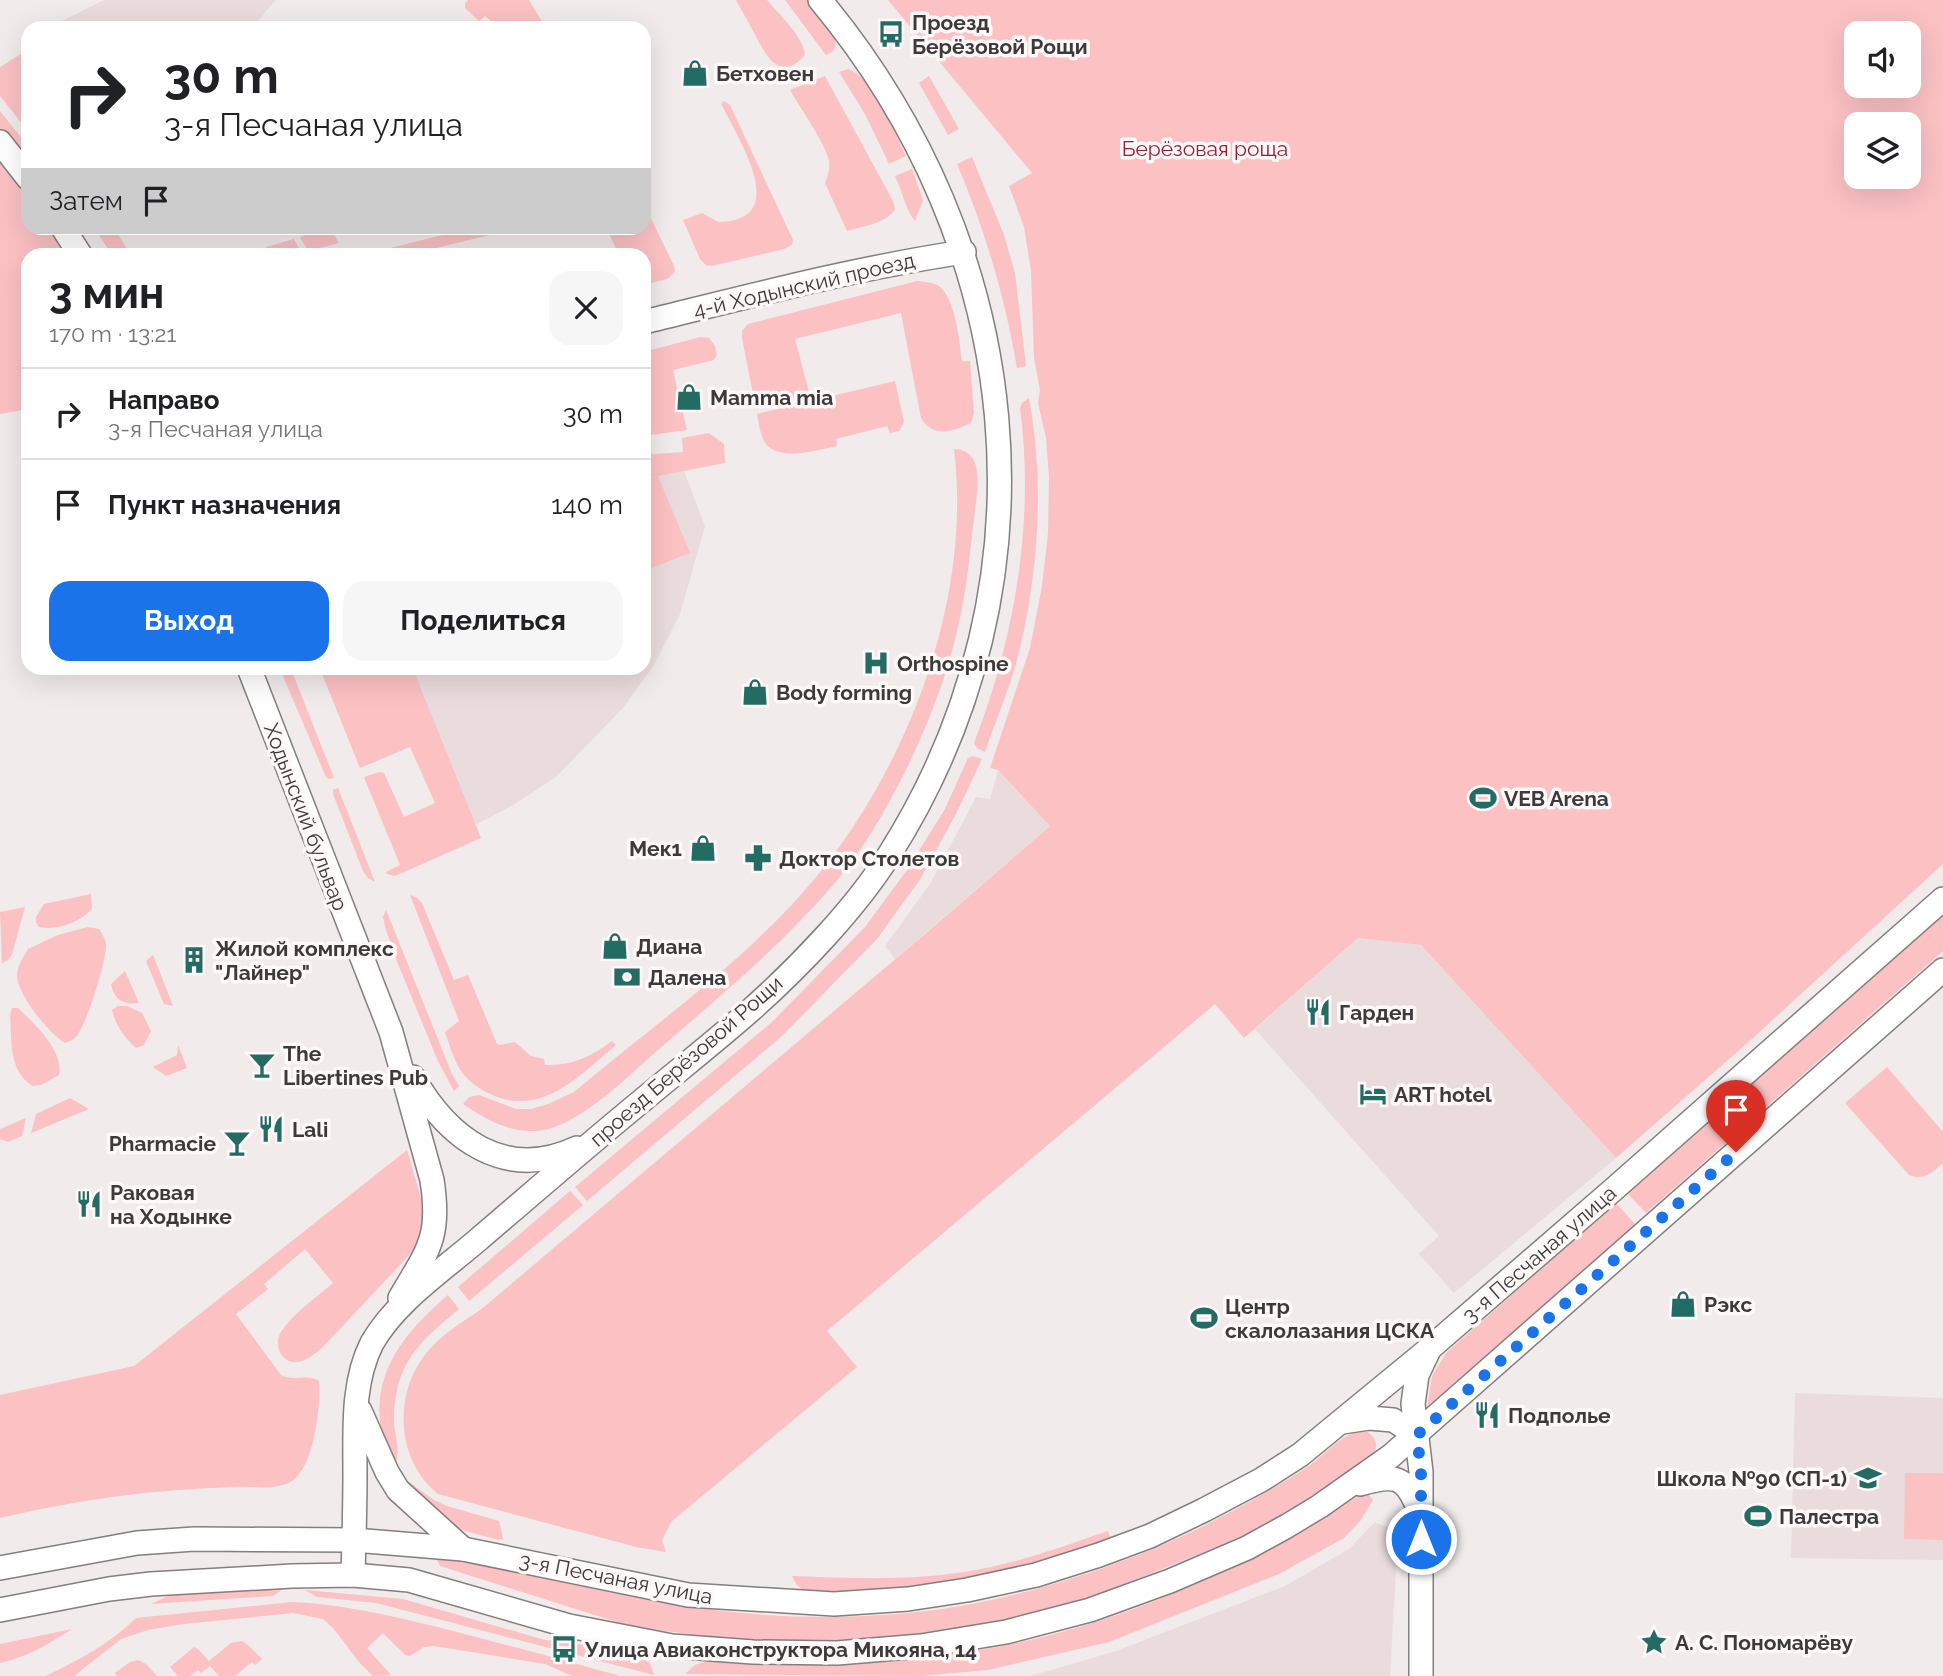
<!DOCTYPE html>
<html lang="ru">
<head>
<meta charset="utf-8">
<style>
	:root { --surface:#fff; --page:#f6f6f6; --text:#202124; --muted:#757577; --line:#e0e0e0; --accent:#1a73e8 }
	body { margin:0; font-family:Raleway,sans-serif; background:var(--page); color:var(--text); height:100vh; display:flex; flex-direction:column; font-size:26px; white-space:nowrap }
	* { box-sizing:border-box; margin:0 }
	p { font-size:23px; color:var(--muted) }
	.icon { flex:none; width:38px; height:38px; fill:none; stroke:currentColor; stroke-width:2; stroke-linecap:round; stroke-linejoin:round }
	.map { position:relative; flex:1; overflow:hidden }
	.details { position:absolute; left:21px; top:248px; width:630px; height:427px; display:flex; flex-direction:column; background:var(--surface); border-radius:21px; box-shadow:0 7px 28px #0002 }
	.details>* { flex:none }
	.guide { position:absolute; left:21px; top:21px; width:630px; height:214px; border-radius:21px; box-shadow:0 7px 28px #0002; background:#fff; color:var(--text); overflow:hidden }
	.tools { position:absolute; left:1844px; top:21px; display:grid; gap:14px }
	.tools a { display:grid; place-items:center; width:77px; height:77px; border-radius:14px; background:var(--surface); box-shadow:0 7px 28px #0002; font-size:35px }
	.pin { position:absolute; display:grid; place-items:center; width:60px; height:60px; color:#fff; margin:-72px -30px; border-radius:50% 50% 50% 0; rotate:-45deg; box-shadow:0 0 7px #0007 }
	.pin .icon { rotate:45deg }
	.me { position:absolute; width:77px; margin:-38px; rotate:0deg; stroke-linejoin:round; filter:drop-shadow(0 0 5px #0008) }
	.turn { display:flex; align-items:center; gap:24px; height:147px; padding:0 28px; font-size:32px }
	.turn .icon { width:91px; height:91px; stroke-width:2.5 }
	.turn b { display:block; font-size:49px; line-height:60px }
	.then { display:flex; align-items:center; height:66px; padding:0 28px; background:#0003; gap:14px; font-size:26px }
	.round { display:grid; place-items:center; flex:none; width:74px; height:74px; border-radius:21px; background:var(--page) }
	.headline { display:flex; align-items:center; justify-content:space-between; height:119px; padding:0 28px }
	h1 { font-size:42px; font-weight:700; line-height:52px }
	.primary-button { display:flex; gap:14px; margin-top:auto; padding:14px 28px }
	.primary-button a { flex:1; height:80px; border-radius:21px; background:var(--accent); color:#fff; font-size:28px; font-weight:700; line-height:80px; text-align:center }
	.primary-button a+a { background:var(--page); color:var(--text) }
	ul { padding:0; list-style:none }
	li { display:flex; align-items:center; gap:21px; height:91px; padding:0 28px; border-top:2px solid var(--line) }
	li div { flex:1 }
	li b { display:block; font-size:26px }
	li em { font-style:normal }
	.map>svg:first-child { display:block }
	.built { fill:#eadcdc }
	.green { fill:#fbc1c3; fill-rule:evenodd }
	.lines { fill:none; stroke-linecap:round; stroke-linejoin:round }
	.minor-casing { stroke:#847e7e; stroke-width:26 }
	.minor { stroke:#fff; stroke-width:23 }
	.route { stroke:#1a73e8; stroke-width:12; stroke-dasharray:0 21.6 }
	.labels { text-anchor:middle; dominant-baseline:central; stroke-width:7; stroke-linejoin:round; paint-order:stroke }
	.poi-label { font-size:21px; font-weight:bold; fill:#3c3a3a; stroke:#fef8f8; text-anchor:start }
	.park-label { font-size:21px; fill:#981e36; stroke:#fef8f8 }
	.street-label { font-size:21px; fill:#3c3a3a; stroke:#fef8f8 }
</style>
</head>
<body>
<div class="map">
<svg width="1943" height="1676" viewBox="0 0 1943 1676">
	<rect width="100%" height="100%" fill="#f1ebeb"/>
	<g class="built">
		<path d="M104,0H276L251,28H48Z"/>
		<path d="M684,471L705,526L680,614L654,665L623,708L556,777L515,804L475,825L425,701L331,669L644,668V478Z"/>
		<path d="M998,770L1050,826L895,959L885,946L930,884L976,797L990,799Z"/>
		<path d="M1358,938L1421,945L1616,1158L1454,1293L1419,1254L1439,1236L1255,1029Z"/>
		<path d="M1795,1393L1943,1398V1560L1791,1558Z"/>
		<path d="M1375,1522L1398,1533L1390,1676H1031L1116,1651L1285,1586L1349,1549Z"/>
	</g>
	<g class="green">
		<path d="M468,0H529L546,28H499L485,16L479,21L465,8V3Z"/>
		<path d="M736,0H767C779,15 803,35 805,55C778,86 764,51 752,29C747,19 741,10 736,0Z"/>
		<path d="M785,0H807C817,13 853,46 826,55Z"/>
		<path d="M888,0H1943V864L1753,1038L1616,1158L1421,945L1358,938L1244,1038L1215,1004L827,1331L857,1367L672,1521L662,1540L666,1552L636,1547L438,1494C395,1460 393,1391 428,1351C443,1333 465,1321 484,1307L931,929L1050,826L998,770L990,768L1030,648L1042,586L1048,533L1049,477L1046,438L1038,403L1040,390L1034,358L1031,271L1024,227L1009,186L1032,173ZM1909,33V86H1857V33ZM1909,124V177H1857V124Z"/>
		<path d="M24,52L28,58V131L0,96V67Z"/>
		<path d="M848,69C874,77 894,132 906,156L889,164L865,114L839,72Z"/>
		<path d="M825,76L893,201L895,209C886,224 863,226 847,231L825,183C828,176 830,169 829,161C825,142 800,108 790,90Z"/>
		<path d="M929,76L959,129L948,135L919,83Z"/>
		<path d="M724,101L730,105L793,240L792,245L784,249L712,266L706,265L700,259L683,220L702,213L718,222C794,221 737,138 721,103Z"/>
		<path d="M0,111L28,146L20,153L0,129Z"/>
		<path d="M0,154L28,191V228H54L71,255L28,256V409L0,414Z"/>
		<path d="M972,157L1004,235L1015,273L1026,366L1017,368C1005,297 985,230 957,164Z"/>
		<path d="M912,169L923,200L915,221C904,207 903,192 895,176Z"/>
		<path d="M644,204L674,266L675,272L667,279L644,285V256L619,255L606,228H644Z"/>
		<path d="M94,228H114L131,255H112Z"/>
		<path d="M325,228H330L339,243L308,251L300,237Z"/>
		<path d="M470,228H518L408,255H363Z"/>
		<path d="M294,239L301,252L289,255H271L266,247Z"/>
		<path d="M917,281C925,282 933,282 939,286C956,299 959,341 962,361H970L974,413L971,423C953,432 932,438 921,418L901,313L795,339L810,396L756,409L742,338V331L748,324Z"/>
		<path d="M700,337L709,338L715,346L717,355L714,360L673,370L687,430L644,436V352Z"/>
		<path d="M895,381L904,422L899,431L890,433L887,426L836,439L837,446C818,450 776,463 764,441C760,434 759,423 757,414Z"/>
		<path d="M1029,398C1044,480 1039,564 1021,644C1013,681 997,717 985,752L977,748L974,743C1015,638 1035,520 1020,408L1022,403Z"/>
		<path d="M709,433L724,444L725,463L658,476L690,553L644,571V482L654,477L644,478V455L683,452L682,438Z"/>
		<path d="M954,449C988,450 976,495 974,519C970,552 967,586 960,618C949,671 929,723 905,772C885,811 863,851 834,884C782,945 719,997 658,1050C628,1076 590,1115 552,1128C519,1138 489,1122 463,1104L469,1097L479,1095L516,1109H531L548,1104L574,1092C644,1033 720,979 784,913C897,797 974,612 954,449Z"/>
		<path d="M280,669H291L334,778L329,779L326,777Z"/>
		<path d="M320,669H413L481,838L395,876L387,874L386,872L400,865L364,777L379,772L384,773L404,817L435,803L410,747L360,768Z"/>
		<path d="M973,756L982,759L956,814L921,878L877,939L782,1036L587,1201L575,1187L771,1023L865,927L907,870L945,809L968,758Z"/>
		<path d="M338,788L375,882L368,878L363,871L333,794V790Z"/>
		<path d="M91,894L92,909C80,922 58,931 39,927L36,922V917L44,904Z"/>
		<path d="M410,895L416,897L422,903L454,980L468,975L497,1044L500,1045L515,1042L531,1056L544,1059L545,1065C571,1066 591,1057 612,1041L616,1045C578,1077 540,1119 488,1093C476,1087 466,1079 459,1068C453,1057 449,1044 445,1032L459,1021Z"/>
		<path d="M25,907L12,954L8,960L2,963L0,912Z"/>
		<path d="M386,910L452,1074L459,1086L454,1091L438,1061L398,964L386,930L383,917Z"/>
		<path d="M1943,914V951L1646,1213L1627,1193Z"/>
		<path d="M88,927L99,929C102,934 105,938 106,944C107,960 86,1027 75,1038C73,1040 68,1042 65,1043C49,1034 17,994 17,975C17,966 24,956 28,949L58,935Z"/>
		<path d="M153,955L173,1006L164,1004L146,961Z"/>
		<path d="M125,971L139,1003C123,1005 114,1000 111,984Z"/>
		<path d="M118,1006H127L142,1013L151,1031L144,1045L136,1048C124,1037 116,1026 112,1010Z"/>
		<path d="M12,1008H18C35,1024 64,1051 59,1075L41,1085L33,1086C8,1072 12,1039 10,1015Z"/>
		<path d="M178,1045L187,1068L166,1076L153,1067L177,1055Z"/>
		<path d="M1887,1067L1943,1132V1163C1932,1173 1924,1181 1909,1175L1845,1103Z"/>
		<path d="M70,1098L89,1109L31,1133L36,1114Z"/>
		<path d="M26,1118L22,1136L8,1142L0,1139V1129Z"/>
		<path d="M407,1150L423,1205L422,1227L414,1250L321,1349C314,1354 306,1361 297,1362C281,1364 273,1344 281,1332C294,1312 316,1298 333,1283L305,1249L264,1284L268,1289L236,1314L281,1375C294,1382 307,1373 319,1381C321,1405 314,1467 292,1481C276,1491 252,1486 234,1487C154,1489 77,1500 0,1518V1395L134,1366Z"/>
		<path d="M570,1191L583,1205L469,1301L458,1287Z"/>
		<path d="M1616,1203L1635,1224L1427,1407L1432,1376L1446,1353Z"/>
		<path d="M448,1295L459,1309C418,1343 394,1364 394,1421C394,1435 401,1449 396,1463L392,1466C361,1391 391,1344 448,1295Z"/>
		<path d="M1364,1430C1376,1436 1379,1444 1373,1456C1356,1468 1340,1483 1322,1494C1278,1522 1227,1543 1179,1562C1135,1580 1091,1598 1045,1610C907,1645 759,1651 620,1623L440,1566L436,1558L438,1555C520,1572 603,1593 687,1606C778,1621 886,1621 977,1603C1037,1591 1097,1572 1153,1549C1206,1527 1255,1500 1303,1470C1323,1458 1340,1433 1364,1430Z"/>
		<path d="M1905,1473H1943V1540L1904,1539Z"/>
		<path d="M410,1483L434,1500L447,1506L499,1521L503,1539L499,1540L465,1531L439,1520L405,1484Z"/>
		<path d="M1366,1491L1373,1500L1361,1520L1344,1538L1279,1574L1109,1642L988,1670L921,1676L685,1674L695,1665L710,1660C758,1659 806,1658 853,1658C876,1657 900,1658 923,1657C1077,1645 1238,1576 1366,1491Z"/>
		<path d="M1108,1531L1111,1539C1064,1554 1016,1572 966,1581C914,1591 859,1593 805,1592L797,1585L792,1576C849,1578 907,1581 964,1572C1013,1565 1061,1547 1108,1531Z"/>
		<path d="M198,1589H283L273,1596L151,1604L174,1593Z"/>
		<path d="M305,1590L403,1599L545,1640L607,1648L640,1657L650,1663L654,1675L376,1603L317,1597Z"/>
		<path d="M292,1602C339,1604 384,1614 429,1625C493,1641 556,1658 620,1676H572L545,1664L434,1646L424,1647L410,1656L405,1655L383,1633L367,1648L391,1675L373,1676L359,1662L333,1628L323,1619L293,1613L184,1624L148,1630L121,1639L74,1676H46C79,1660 110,1644 136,1618Z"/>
		<path d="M72,1629C49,1644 27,1657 0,1663V1644Z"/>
		<path d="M242,1641L248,1645L262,1659L255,1665L252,1662L235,1676H219L210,1666L201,1673L198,1670L190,1676H178L170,1667L194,1647L198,1649L209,1661L231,1643Z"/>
		<path d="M138,1660L146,1664L157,1676H117L115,1673L130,1662Z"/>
	</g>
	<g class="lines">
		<defs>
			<g id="minor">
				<path d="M0,142L28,178"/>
				<path d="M63,228L81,256"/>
				<path d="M644,322C750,296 856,268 964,252"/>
				<path d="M249,668L391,1032L432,1180C441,1238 428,1250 400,1298"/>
				<path d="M413,1077C448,1139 505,1182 577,1148"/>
				<path d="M360,1411L387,1472L398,1490L463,1549"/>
				<path d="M1342,1422L1369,1418L1393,1420L1417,1435"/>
				<path d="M1360,1484C1395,1474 1405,1475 1419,1510"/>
				<path d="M0,1568L137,1543L194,1539L354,1540L463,1549L688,1595L834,1604L908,1599L967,1590L1036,1575L1099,1555L1150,1536L1204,1510L1261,1480L1300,1455L1429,1349L1614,1189L1943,899"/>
				<path d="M353,1575C354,1541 355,1506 355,1472C355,1430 352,1382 372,1343C396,1301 443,1270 479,1239C534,1192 588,1145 644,1099C680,1069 717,1040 752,1009C799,967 856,908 889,855C1063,581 1025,246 820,0"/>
				<path d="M0,1610L109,1589L151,1584L292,1576L353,1575L409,1580L569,1626L672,1646L753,1652L837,1653L921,1646L1006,1632L1090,1610L1170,1581L1247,1548L1287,1526L1320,1506L1391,1456L1943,970"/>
				<path d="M1421,1676V1472L1413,1404L1417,1375L1428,1352"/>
			</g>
		</defs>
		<use href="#minor" class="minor-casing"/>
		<use href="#minor" class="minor"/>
	</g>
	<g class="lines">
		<path class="route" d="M1421,1539V1472L1417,1435L1736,1152"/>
	</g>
	<defs>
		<symbol id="bus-bare" viewBox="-9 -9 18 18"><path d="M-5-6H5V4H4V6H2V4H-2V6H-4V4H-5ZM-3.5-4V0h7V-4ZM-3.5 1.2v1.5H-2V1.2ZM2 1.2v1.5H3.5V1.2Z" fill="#226c64" stroke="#fef8f8" stroke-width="2.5" paint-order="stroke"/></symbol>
		<symbol id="shop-bare" viewBox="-9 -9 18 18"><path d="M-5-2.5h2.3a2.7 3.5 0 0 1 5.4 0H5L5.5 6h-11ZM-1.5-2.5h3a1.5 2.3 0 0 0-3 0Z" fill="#226c64" stroke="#fef8f8" stroke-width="2.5" paint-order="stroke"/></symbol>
		<symbol id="hospital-bare" viewBox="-9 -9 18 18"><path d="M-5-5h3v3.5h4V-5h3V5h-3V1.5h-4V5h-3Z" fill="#226c64" stroke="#fef8f8" stroke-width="2.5" paint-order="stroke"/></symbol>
		<symbol id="stadium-bare" viewBox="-9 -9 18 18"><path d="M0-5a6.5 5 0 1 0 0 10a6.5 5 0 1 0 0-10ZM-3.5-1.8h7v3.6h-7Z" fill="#226c64" stroke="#fef8f8" stroke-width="2.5" paint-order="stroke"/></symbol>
		<symbol id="pharmacy-bare" viewBox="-9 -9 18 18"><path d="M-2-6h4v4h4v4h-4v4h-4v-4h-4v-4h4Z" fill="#226c64" stroke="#fef8f8" stroke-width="2.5" paint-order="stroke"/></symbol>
		<symbol id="building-bare" viewBox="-9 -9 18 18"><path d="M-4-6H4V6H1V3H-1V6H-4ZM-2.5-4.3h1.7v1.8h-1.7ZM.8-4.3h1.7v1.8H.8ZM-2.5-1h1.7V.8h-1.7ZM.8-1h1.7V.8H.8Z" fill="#226c64" stroke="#fef8f8" stroke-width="2.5" paint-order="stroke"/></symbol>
		<symbol id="bank-bare" viewBox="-9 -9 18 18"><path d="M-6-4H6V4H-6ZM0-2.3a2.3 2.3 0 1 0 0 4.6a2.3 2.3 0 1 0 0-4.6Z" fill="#226c64" stroke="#fef8f8" stroke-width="2.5" paint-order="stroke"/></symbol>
		<symbol id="restaurant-bare" viewBox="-9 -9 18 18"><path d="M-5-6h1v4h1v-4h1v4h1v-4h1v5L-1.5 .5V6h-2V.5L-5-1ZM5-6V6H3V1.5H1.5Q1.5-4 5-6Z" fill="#226c64" stroke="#fef8f8" stroke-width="2.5" paint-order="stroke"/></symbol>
		<symbol id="bar-bare" viewBox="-9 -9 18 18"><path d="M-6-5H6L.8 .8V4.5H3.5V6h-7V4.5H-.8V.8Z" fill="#226c64" stroke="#fef8f8" stroke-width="2.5" paint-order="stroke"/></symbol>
		<symbol id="hotel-bare" viewBox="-9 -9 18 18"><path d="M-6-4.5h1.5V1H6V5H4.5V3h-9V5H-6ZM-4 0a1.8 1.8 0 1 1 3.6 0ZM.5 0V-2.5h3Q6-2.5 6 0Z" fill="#226c64" stroke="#fef8f8" stroke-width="2.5" paint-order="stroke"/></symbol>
		<symbol id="school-bare" viewBox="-9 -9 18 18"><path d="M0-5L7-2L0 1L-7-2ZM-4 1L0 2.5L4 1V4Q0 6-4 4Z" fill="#226c64" stroke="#fef8f8" stroke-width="2.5" paint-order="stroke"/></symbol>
		<symbol id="sight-bare" viewBox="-9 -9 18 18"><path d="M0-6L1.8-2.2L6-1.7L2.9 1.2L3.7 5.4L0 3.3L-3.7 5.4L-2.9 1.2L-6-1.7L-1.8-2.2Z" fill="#226c64" stroke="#fef8f8" stroke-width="2.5" paint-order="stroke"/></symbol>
	</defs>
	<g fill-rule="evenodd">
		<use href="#bus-bare" x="872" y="15" width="38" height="38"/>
		<use href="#shop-bare" x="676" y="54" width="38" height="38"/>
		<use href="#shop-bare" x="670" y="378" width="38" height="38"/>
		<use href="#hospital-bare" x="857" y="644" width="38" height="38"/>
		<use href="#shop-bare" x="736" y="673" width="38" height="38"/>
		<use href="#stadium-bare" x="1464" y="779" width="38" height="38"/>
		<use href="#shop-bare" x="684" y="829" width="38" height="38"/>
		<use href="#pharmacy-bare" x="739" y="839" width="38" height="38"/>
		<use href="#shop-bare" x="596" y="927" width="38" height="38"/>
		<use href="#building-bare" x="175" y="941" width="38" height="38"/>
		<use href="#bank-bare" x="608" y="958" width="38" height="38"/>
		<use href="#restaurant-bare" x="1299" y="993" width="38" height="38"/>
		<use href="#bar-bare" x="243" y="1046" width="38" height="38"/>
		<use href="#hotel-bare" x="1354" y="1075" width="38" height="38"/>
		<use href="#restaurant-bare" x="252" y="1110" width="38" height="38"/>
		<use href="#bar-bare" x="218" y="1124" width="38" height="38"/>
		<use href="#restaurant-bare" x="70" y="1185" width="38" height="38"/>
		<use href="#shop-bare" x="1664" y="1285" width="38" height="38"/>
		<use href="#stadium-bare" x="1185" y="1299" width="38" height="38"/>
		<use href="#restaurant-bare" x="1468" y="1396" width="38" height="38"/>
		<use href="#school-bare" x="1849" y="1459" width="38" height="38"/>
		<use href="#stadium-bare" x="1739" y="1497" width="38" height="38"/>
		<use href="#sight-bare" x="1635" y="1623" width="38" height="38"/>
		<use href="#bus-bare" x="545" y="1630" width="38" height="38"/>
	</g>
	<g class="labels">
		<g class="poi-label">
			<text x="912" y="22">Проезд<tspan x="912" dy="24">Берёзовой Рощи</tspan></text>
			<text x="716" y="73">Бетховен</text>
			<text x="710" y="397">Mamma mia</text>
			<text x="897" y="663">Orthospine</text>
			<text x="776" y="692">Body forming</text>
			<text x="1504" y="798">VEB Arena</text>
			<text x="682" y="848" text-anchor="end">Мек1</text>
			<text x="779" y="858">Доктор Столетов</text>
			<text x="636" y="946">Диана</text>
			<text x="215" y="948">Жилой комплекс<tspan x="215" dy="24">"Лайнер"</tspan></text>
			<text x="648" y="977">Далена</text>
			<text x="1339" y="1012">Гарден</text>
			<text x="283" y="1053">The<tspan x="283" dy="24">Libertines Pub</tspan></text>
			<text x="1394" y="1094">ART hotel</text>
			<text x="292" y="1129">Lali</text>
			<text x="216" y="1143" text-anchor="end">Pharmacie</text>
			<text x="110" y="1192">Раковая<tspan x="110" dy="24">на Ходынке</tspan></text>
			<text x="1704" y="1304">Рэкс</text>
			<text x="1225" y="1306">Центр<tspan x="1225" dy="24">скалолазания ЦСКА</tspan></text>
			<text x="1508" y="1415">Подполье</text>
			<text x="1847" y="1478" text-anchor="end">Школа №90 (СП-1)</text>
			<text x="1779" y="1516">Палестра</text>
			<text x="1675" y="1642">А. С. Пономарёву</text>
			<text x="585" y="1649">Улица Авиаконструктора Микояна, 14</text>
		</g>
		<g class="park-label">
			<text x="1205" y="148">Берёзовая роща</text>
		</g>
		<g class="street-label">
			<text transform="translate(804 285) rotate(-13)">4-й Ходынский проезд</text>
			<text transform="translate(306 817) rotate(69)">Ходынский бульвар</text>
			<text transform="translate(686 1061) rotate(-41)">проезд Берёзовой Рощи</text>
			<text transform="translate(1539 1254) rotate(-41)">3-я Песчаная улица</text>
			<text transform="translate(616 1578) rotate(11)">3-я Песчаная улица</text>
		</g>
	</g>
</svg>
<div class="tools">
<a><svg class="icon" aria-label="sound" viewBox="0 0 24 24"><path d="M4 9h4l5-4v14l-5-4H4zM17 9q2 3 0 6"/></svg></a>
<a><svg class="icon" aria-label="layers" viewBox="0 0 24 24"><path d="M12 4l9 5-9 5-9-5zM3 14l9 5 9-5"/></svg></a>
</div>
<div class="pin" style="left:1736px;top:1152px;background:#d93025"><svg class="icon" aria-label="arrive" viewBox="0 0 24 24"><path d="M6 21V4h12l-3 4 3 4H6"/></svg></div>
<svg class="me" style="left:1421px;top:1539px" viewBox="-20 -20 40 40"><circle r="17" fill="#1a73e8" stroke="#fff" stroke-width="3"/><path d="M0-11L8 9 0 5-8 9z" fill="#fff"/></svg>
<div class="guide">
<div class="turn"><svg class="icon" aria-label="right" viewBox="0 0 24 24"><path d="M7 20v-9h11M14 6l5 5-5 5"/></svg><div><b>30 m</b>3-я Песчаная улица</div></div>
<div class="then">Затем<svg class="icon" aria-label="arrive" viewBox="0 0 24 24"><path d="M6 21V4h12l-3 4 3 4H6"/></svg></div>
</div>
<section class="details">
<div class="headline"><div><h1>3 мин</h1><p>170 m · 13:21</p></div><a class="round"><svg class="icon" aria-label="close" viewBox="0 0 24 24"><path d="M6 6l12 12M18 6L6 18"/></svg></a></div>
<ul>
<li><svg class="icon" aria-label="right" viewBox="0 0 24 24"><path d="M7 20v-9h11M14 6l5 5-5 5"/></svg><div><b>Направо</b><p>3-я Песчаная улица</p></div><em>30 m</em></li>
<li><svg class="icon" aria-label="arrive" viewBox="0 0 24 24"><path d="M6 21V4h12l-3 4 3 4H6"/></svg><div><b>Пункт назначения</b></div><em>140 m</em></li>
</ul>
<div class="primary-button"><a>Выход</a><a>Поделиться</a></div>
</section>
</div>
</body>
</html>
